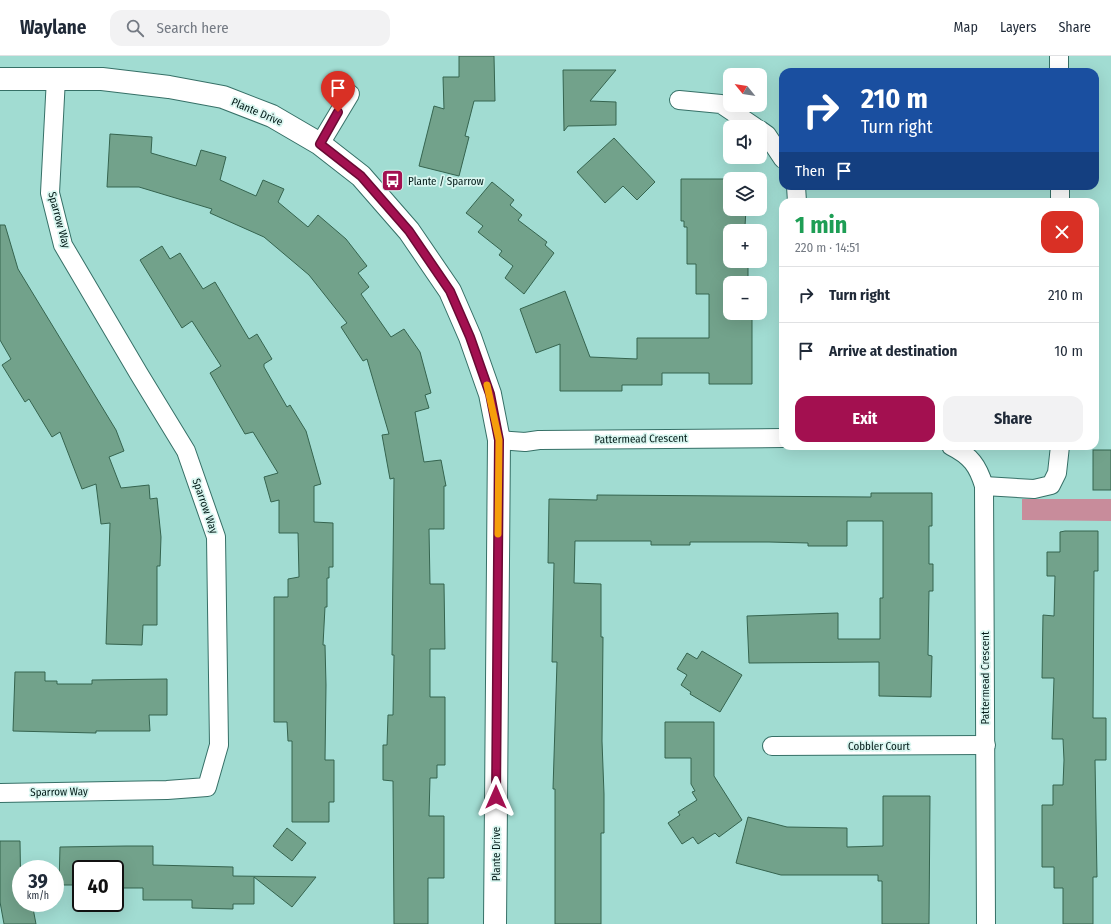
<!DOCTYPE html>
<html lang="en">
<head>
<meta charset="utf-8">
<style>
	:root { --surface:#fff; --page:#f2f2f3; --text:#1f2937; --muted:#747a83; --line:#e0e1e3; --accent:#a31050 }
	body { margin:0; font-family:"Fira Sans Condensed",sans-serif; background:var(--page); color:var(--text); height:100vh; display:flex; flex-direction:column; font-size:15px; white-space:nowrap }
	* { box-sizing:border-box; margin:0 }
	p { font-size:13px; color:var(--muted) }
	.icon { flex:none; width:22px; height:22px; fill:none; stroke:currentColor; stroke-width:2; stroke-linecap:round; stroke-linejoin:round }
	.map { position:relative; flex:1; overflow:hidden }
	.side { position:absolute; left:779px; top:142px; width:320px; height:252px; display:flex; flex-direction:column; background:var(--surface); border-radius:12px; box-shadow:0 4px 16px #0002 }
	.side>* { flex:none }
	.guide { position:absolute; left:779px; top:12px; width:320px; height:122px; border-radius:12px; box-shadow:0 4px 16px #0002; background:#1a4fa0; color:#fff; overflow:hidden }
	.needle { width:26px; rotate:300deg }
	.controls { position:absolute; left:723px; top:12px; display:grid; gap:8px }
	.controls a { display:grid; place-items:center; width:44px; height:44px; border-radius:8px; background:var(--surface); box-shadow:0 4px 16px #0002; font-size:20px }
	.speed { position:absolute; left:12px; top:804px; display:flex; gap:8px; font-size:20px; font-weight:700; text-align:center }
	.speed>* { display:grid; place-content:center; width:52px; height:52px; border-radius:50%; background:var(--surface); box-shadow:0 4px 16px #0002; line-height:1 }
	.speed small { font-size:10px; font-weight:400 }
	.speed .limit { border:2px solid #111; border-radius:6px; background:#fff; color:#111 }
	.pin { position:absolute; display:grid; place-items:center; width:34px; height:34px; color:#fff; margin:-41px -17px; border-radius:50% 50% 50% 0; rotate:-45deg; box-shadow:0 0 4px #0007 }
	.pin .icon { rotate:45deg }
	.me { position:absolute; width:44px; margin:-22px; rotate:0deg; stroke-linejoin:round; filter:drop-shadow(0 0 3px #0008) }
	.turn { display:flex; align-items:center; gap:14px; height:84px; padding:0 16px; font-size:18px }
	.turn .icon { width:52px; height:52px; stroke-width:2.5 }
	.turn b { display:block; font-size:28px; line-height:34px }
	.then { display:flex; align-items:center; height:38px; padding:0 16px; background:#0003; gap:8px; font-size:15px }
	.round { display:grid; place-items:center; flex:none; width:42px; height:42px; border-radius:12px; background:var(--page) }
	.head { display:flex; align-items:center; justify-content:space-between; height:68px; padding:0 16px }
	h1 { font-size:24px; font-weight:700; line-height:30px; color:#1e9e55 }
	.action { display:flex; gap:8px; margin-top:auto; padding:8px 16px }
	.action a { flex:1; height:46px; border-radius:12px; background:var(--accent); color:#fff; font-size:16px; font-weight:700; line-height:46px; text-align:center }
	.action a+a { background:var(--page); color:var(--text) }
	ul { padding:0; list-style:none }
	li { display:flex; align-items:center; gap:12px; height:56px; padding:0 16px; border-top:1px solid var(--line) }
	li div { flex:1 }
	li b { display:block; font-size:15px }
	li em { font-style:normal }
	header { display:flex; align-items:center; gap:24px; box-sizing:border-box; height:56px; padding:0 20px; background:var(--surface); border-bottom:1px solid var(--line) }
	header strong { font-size:19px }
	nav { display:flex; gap:22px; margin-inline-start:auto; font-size:14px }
	.search { width:280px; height:36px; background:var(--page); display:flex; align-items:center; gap:10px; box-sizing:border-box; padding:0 14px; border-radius:12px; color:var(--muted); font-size:15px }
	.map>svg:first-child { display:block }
	.green { fill:#c88c9b }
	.building { fill:#72a28b; stroke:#35644f }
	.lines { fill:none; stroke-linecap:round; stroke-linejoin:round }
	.street-casing { stroke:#367067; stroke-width:20 }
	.secondary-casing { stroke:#367067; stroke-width:24 }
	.street { stroke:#fff; stroke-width:18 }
	.secondary { stroke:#fff; stroke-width:22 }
	.route-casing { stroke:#6a0a34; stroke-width:10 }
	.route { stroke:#a31050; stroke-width:7 }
	.slow { stroke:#f59e0b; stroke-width:7 }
	.labels { text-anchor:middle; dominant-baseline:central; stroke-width:3.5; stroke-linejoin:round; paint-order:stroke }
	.street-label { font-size:11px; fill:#041c19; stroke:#d9f6f0 }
	.poi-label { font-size:11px; fill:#041c19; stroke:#d9f6f0; text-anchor:start }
</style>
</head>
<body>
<header>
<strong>Waylane</strong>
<div class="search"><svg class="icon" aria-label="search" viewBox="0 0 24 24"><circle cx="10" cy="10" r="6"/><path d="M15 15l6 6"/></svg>Search here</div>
<nav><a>Map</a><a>Layers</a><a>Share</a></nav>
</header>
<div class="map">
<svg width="1111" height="868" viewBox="0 0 1111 868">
	<rect width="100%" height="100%" fill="#a1dcd2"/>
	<path class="green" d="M1022,443H1111V465L1022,464Z"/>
	<g class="building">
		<path d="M459,0H494L495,45H474L465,80L469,81L459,120L419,110L434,50L444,53L443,21H459Z"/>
		<path d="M563,14H616L590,45L616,46V69L568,70L564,75Z"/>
		<path d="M110,78L152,81L151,97L196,110L201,94L226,101L220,124L256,140L263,124L284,133L278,146L308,171L318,159L346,183L367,210L358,217L369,231L361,238L391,281L404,273L420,296L431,337L425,339L429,352L415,356L424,406L441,404L446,430H444V473H429L430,528H444L445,593H430V641H445V709H437V722H430L429,760H444V822H428V868H394L393,725L383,724V689H387L388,659H393L394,599H392L394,422L390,423L382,379L389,378L367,303L363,305L341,271L347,267L309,219L264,181L210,157L212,153L139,131H107Z"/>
		<path d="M614,82L655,126L637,144L623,130L605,147L577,116Z"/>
		<path d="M681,123H730V153H746L745,170H730V205H748V227H730V257L752,258V328H709V317H662V329H622V335H560V288L536,297L520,253L565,235L590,301L637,303V282H709V238H696V208H687V171H684V165H681Z"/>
		<path d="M492,126L514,144L510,149L522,159L518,164L547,186L545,189L554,197L524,238L505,222L513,210L499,199L502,195L478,176L483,170L466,157Z"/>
		<path d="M0,169H5L18,213L116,374L124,395L109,401L121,432L149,429L150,443L157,442L161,481L160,510H157V569H143L142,589L106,588L110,467L101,468L96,428L82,433L60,376L52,381L29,343L25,346L2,309L11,303L0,284Z"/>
		<path d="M162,190L170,203L180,197L203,233L215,226L249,283L257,278L272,303L264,308V311L287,351L290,349L306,375L321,428L314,430V466L333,467V511H329V522H327V551H325L323,589H325L326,629L325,704H334V746H329V766H292V685H288L287,666H274V541H288V523L299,521L298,477H279V444L271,446L264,421L278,417L253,376L245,378L210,317L221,310L192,265L182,272L140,204Z"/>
		<rect x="1093" y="394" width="18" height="40"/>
		<path d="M871,437H932V470H929V508H933V535H929L928,599L932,600L931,641L879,640V606L749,607L747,560L838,557V583H880V542H883V465H847V490H808V487L769,486H690V489H651V485H575L574,527L601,528V581H603L602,685L604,738V777H601V868H555V733H553L557,606H552L554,507H548L549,443L597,444V439L871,441Z"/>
		<path d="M1065,475H1098V515H1094L1093,662H1106V704H1095L1097,821H1093V868H1063V832H1054V811H1042V749H1053V729H1063L1064,704L1063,683H1052L1054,622H1042L1043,559L1054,560L1055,520H1047V496H1060V476Z"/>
		<path d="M702,595L742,619L720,656L690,638L691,636L681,629L687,619L677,613L687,597L697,603Z"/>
		<path d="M15,616H45V625H57V628H92V624L167,623V659H149L150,675H96V677L13,675Z"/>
		<path d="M665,666H714V720L742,764L719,781L715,777L698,788L693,781L682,788L668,767L680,759L678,756L697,744L692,736L695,735L691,728V702H665Z"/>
		<path d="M883,740H930L929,868H882V825H878V819H781L736,807L748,761L787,771L847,772V791L883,790Z"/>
		<path d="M287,772L306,787L292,805L273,790Z"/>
		<path d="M0,785H20L21,847H32L36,868H4L0,846Z"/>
		<path d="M126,790H153V809L233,811V820L316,821L292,851L254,821V848H233V853L192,852V844H143V832H115V813H81V832H79L80,829H59L60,791Z"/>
	</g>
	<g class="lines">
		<defs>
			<g id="street">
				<path d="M1059,0V16"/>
				<path d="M679,44L721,48L755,71"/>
				<path d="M760,74L767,79L783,103"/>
				<path d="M320,88L350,38"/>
				<path d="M796,130L797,146"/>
				<path d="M1060,130V146"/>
				<path d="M499,384L525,386L539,384L783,382"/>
				<path d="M951,390C971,400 978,410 984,430L986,868"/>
				<path d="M984,430L1034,433L1051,429L1057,417L1060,390"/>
				<path d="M772,690L986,689"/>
				<path d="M0,737L167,734L207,731L219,689L216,481L186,395L139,318L63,189L50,137L56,22"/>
			</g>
			<path id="secondary" d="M0,23H102L169,31L223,41L272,60L320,88L361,120L409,175L450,235L470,281L490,338L499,384L495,868"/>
		</defs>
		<use href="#street" class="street-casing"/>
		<use href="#secondary" class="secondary-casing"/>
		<use href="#street" class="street"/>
		<use href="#secondary" class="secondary"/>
	</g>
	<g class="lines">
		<defs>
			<path id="route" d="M338,56L320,88L361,120L409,175L450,235L470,281L490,338L499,384L496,741"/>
		</defs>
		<use href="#route" class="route-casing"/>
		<use href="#route" class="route"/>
		<path class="slow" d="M487,329L499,384L498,478"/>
	</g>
	<defs>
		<symbol id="bus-square" viewBox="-11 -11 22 22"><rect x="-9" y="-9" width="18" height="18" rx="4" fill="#a31050" stroke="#d9f6f0"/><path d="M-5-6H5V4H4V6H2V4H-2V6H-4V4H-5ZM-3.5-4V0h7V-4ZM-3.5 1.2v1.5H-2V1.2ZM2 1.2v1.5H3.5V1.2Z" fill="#fff"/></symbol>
	</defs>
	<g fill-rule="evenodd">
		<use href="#bus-square" x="380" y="112" width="25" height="25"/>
	</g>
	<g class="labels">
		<g class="street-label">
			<text transform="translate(257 56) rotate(23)">Plante Drive</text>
			<text transform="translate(59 164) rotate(75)">Sparrow Way</text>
			<text transform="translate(641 383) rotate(-1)">Pattermead Crescent</text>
			<text transform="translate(205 450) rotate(71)">Sparrow Way</text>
			<text transform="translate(985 622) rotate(-90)">Pattermead Crescent</text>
			<text x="879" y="690">Cobbler Court</text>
			<text transform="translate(59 736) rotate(-1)">Sparrow Way</text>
			<text transform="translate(496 798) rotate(-90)">Plante Drive</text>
		</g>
		<g class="poi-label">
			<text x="408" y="125">Plante / Sparrow</text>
		</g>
	</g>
</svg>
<div class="controls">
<a><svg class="needle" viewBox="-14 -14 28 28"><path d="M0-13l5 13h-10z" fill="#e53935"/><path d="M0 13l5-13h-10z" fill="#747a83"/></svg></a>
<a><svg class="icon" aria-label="sound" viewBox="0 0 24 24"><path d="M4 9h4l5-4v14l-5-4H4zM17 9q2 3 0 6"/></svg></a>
<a><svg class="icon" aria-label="layers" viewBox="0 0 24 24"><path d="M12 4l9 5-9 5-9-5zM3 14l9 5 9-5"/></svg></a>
<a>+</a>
<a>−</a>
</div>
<div class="speed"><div>39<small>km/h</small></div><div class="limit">40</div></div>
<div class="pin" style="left:338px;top:56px;background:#d93025"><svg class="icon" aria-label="arrive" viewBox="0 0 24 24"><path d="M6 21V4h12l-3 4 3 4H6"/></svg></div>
<svg class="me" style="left:496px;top:741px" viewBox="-20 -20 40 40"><path d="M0-17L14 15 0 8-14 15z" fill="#a31050" stroke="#fff" stroke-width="4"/></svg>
<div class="guide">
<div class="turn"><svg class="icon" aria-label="right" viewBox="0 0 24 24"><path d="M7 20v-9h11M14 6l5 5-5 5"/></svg><div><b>210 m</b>Turn right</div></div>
<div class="then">Then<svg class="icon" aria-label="arrive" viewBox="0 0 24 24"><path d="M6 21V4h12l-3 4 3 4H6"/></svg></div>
</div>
<section class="side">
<div class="head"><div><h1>1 min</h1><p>220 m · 14:51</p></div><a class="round" style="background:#d93025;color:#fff"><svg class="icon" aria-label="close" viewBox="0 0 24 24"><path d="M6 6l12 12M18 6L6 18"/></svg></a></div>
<ul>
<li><svg class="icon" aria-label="right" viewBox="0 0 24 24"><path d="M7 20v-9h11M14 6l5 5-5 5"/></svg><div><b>Turn right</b></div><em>210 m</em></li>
<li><svg class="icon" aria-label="arrive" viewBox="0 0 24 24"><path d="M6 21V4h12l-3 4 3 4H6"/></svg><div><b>Arrive at destination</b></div><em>10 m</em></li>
</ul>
<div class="action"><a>Exit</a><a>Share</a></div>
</section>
</div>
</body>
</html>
